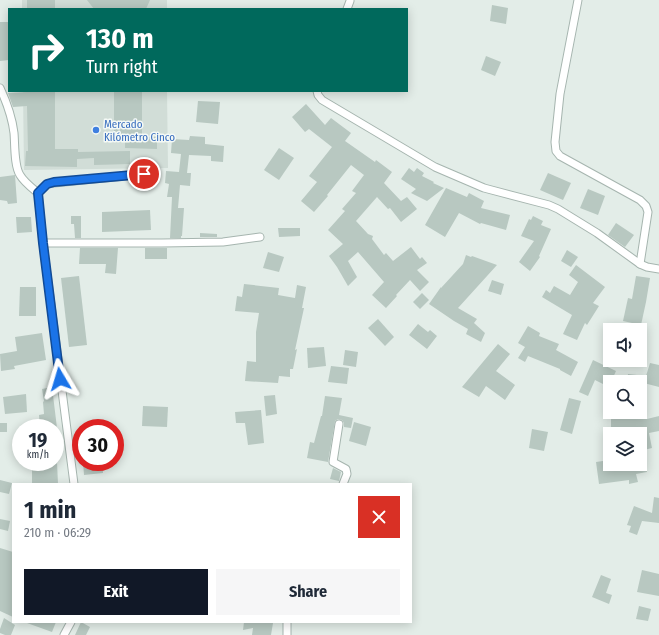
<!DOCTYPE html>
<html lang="en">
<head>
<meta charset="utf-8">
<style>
	:root { --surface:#fff; --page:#f6f6f7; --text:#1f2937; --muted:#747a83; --accent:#111827 }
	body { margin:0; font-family:"Fira Sans Condensed",sans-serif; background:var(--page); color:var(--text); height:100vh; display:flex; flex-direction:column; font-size:15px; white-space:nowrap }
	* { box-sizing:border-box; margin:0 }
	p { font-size:13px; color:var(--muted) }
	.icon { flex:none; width:22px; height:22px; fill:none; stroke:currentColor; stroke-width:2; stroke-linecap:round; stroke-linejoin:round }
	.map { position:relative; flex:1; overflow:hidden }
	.drawer { position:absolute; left:12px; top:483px; width:400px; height:140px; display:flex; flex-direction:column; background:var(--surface); border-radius:0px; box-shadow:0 2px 10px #0003 }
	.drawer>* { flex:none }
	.hud { position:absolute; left:8px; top:8px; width:400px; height:84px; border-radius:0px; box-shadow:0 2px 10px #0003; background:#00695c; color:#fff; overflow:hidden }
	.buttons { position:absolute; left:603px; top:323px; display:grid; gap:8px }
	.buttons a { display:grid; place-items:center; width:44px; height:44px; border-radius:0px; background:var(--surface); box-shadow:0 2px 10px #0003; font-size:20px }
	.speed { position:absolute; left:12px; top:419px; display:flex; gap:8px; font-size:20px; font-weight:700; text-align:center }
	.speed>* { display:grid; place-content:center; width:52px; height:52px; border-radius:50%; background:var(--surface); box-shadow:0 2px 10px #0003; line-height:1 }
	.speed small { font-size:10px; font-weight:400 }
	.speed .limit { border:6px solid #d22; background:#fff; color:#111 }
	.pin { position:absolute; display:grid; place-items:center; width:34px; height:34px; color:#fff; margin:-17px; border:2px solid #fff; border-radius:50%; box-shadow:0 1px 4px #0007 }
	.me { position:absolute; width:44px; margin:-22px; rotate:353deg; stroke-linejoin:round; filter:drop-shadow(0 0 3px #0008) }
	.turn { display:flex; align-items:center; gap:14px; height:84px; padding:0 12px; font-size:18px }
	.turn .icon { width:52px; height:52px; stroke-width:2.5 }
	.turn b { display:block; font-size:28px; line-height:34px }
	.round { display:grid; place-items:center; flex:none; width:42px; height:42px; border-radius:0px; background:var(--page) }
	.headline { display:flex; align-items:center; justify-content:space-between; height:68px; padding:0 12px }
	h1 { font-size:24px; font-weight:700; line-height:30px }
	.primary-button { display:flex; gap:8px; margin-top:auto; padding:8px 12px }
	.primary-button a { flex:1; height:46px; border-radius:0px; background:var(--accent); color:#fff; font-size:16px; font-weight:700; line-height:46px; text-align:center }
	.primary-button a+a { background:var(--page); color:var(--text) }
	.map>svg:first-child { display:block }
	.built { fill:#d1ddd7 }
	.building { fill:#b8c8c1 }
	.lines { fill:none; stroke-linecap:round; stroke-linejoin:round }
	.minor-casing { stroke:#a6b5af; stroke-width:9 }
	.minor { stroke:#fff; stroke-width:7 }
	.route-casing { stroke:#114b97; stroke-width:10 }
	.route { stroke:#1a73e8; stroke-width:7 }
	.shop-dot { fill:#3f7fe0; stroke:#f4f9f6; stroke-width:1.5 }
	.labels { text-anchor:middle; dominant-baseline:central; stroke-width:3; stroke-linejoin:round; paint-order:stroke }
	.shop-label { font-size:11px; fill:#366cbe; stroke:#f4f9f6; text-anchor:start }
</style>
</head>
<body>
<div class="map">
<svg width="659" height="635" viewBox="0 0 659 635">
	<rect width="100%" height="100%" fill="#e3ede8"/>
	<g class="built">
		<rect x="22" y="0" width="145" height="9"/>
		<path d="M23,91H167L168,168L24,170Z"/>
	</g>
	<g class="building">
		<rect x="27" y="0" width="28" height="9"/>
		<path d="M87,0H150L146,9H94Z"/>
		<path d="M492,5L508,8L506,24L490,21Z"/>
		<path d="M0,22H9V60L0,61Z"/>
		<path d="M486,56L501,62L495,76L481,70Z"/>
		<path d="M27,91H55V149H78V152L130,151V164L94,165V158L77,159V167L25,166L26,151H28L27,106L13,107L8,93L27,92Z"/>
		<path d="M114,91H142V137H157V149L125,148V134H114Z"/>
		<path d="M198,101L220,102L218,124L196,122Z"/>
		<path d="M306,104L325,125L331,118L351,133L345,141L375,162L376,160L392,172L384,183L401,201L407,197L417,209L401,222L390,208L388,209L377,197L356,221L368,234L373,236L372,239L384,255L386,253L393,261L411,247L420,259L422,257L427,263L417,270L429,282L420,291L410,280L396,295L397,296L386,308L372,295L384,282L358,252L348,261L357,277L348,286L337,267L329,256L343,244L328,230L345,211L342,209L356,193L352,191L364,175L351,165L327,195L328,196L314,212L301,201L317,182L309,176L332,147L309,129L305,132L292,117Z"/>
		<path d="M190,136L205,137V144L224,146L223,162L211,161V156L189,155L187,173H191L190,186L180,185L178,208H184L182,236H181V238H170L172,197H167L169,184L165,183L166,171L179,172L181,154L171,153L172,139L189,140Z"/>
		<path d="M279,148L294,158L279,180L264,170Z"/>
		<path d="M409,168L414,172L417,168L424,173L422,176L434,182L433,183L444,188L427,201L411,193L416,189L401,179Z"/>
		<path d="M548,173L571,183L563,200L540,190Z"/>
		<path d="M15,175L17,203L8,204L7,201L0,200V177Z"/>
		<path d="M446,188L467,197L469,193L484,201L481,208L510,215L506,230L481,223L480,224L459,213L445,237L425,225Z"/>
		<path d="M588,189L605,196L598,215L580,208Z"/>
		<path d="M150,210L151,230L102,232V212Z"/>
		<path d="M71,216H81V238H75L74,224H71Z"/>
		<path d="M533,216L543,221L541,225L551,229L539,256L540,257L530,271L519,262L534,241L521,236L529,219L531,220Z"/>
		<path d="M16,217H31L32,232L17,233Z"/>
		<path d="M616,223L634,235L625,247L608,235Z"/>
		<path d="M278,228H300V236L279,237Z"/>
		<path d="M200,233L217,234V237H200Z"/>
		<path d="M80,248H118L116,274L105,273L106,264H79Z"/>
		<rect x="145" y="248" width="22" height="11"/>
		<path d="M567,250L578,257L571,267L561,261Z"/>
		<path d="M268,252L284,257L279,272L263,268Z"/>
		<path d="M466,255L471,257L472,256L497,265L458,308L477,319L474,323L485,333L481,342L466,334L468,329L454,321L429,304L441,287V288L463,264Z"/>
		<path d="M576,265L605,287L593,303L599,306L587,325L585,323L577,340L563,334L572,315L542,297L546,290L550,293L554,286L570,295L578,282L569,275Z"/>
		<path d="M79,276L87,345L69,347L61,278Z"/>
		<path d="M636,276L650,278L646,302L641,325L623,321L628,298L632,299Z"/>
		<path d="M492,280L504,284L501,295L488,291Z"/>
		<path d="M244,284L279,288L278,295L295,298L297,285L306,287L302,308H304L295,350L297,349L293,369H290V377L279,376L278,383L245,381L247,361L256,362V332L259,313L235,311L237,296L242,297Z"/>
		<path d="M20,287H36V316H19Z"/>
		<path d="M422,293L429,300L420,309L413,302Z"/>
		<path d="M378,319L394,337L385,346L368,328Z"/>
		<path d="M418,324L428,332L430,330L437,336L427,349L409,335Z"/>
		<path d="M528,326L540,333L539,336L559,344L556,350L578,362L571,376L560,370V369L528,356L525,362L518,358L525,347L518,343Z"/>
		<path d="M42,333L46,360L14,366L15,369L1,371L0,354L17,351L15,337Z"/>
		<path d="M498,344L510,354L496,371L515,385L505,400L486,386L479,397L462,387Z"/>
		<path d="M324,347L326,366L308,368L307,348Z"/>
		<path d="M345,350L358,352L356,367L343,365Z"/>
		<path d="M593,360L616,371L611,382H610L609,387L595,380L588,396L579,392Z"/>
		<path d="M650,363L659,365V387L640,382H627L628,374L646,376Z"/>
		<path d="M331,366L349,368L347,384L328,382Z"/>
		<path d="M52,387L57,428H40L39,415L44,414L43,402L44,401L42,389Z"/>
		<path d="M26,394L27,412L5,414L3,397Z"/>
		<path d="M275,395L277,414L266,416L264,396Z"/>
		<path d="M325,396L342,398L339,415L353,418L351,428L344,427V423L342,420L338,419L335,421L328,462L307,458L310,442L314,443L321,416H322Z"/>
		<path d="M569,398L581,401L572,434L560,430Z"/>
		<path d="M143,406L168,407L167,427L142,426Z"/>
		<path d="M261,410L264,443L248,445L245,423H236L235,412Z"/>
		<path d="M646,413L647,419L659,416V431L649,433L652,448L640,451V434H611V418H633V416Z"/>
		<path d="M354,422L371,427L366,446L349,441Z"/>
		<rect x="0" y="423" width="7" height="9"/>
		<path d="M532,429L548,432L544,451L529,448Z"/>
		<path d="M610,460V464H646L647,472L636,474L638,482L629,484V480L599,484L596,462Z"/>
		<path d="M29,462H57L58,484H32V469H29Z"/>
		<path d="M83,462H102L103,473L84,475Z"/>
		<path d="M333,468L341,472L339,481L330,479Z"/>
		<path d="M0,480L12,483L9,494L0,492Z"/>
		<path d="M654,497L659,498V523L642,521L637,535L629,532L631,526L627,525L634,506L652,513Z"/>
		<path d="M0,519L10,521L8,531L0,529Z"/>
		<path d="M0,548L13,552V617L0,611Z"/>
		<path d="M642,570L659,574V596L637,592Z"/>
		<path d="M601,575L611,579L606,593L612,595L609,604L592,597Z"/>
		<path d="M639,606L651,609L648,621L636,619Z"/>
		<path d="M4,618L15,625L11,635H5L0,633V629Z"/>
		<path d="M27,622H56L52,632L27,623Z"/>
		<path d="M81,622L90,627L86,635H75Z"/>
		<path d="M244,622H266L273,623L271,635H252L253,628L243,630Z"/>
	</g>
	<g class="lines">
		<defs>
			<g id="minor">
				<path d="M578,0L560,94L555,142L556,151L560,156L640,200L646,206L648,212L640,264"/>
				<path d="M347,9L350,1"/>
				<path d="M0,88C7,103 12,117 14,133C15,144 14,166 20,175C24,182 32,188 38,193"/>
				<path d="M317,91L318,95L322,100L435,167L484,188L549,205L558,209L597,233L640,264L647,267L659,269"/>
				<path d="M43,243H162L223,242L260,237"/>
				<path d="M339,424L333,462L346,469L347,474L343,484"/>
				<path d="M74,484L43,243L38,193L47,184L54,183L144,174"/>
				<path d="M64,635L71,622"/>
				<path d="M287,635V622"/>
			</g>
		</defs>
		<use href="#minor" class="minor-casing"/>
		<use href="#minor" class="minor"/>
	</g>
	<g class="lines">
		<defs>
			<path id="route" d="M60,379L43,243L38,193L47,184L54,182L144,174"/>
		</defs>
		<use href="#route" class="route-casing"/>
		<use href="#route" class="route"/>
	</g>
	<circle class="shop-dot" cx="96" cy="130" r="4"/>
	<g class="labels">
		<g class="shop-label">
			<text x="104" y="124">Mercado<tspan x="104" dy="13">Kilómetro Cinco</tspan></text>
		</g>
	</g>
</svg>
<div class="buttons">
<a><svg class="icon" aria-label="sound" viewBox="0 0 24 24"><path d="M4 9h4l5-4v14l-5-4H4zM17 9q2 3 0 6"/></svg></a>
<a><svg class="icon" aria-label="search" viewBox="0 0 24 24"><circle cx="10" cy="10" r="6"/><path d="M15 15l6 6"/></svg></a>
<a><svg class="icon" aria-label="layers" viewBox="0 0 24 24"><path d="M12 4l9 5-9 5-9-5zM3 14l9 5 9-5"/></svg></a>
</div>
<div class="speed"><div>19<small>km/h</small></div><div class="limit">30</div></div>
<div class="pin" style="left:144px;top:174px;background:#d93025"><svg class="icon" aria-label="arrive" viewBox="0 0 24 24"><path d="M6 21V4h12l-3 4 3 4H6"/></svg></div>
<svg class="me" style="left:60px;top:379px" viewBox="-20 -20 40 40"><path d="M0-17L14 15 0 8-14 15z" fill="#1a73e8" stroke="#fff" stroke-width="4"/></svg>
<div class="hud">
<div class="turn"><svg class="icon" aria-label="right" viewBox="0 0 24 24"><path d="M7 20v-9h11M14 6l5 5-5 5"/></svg><div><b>130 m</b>Turn right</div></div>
</div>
<section class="drawer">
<div class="headline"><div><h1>1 min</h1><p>210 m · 06:29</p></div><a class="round" style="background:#d93025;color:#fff"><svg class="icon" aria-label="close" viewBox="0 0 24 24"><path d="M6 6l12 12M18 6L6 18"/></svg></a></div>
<div class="primary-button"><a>Exit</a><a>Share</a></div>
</section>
</div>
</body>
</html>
